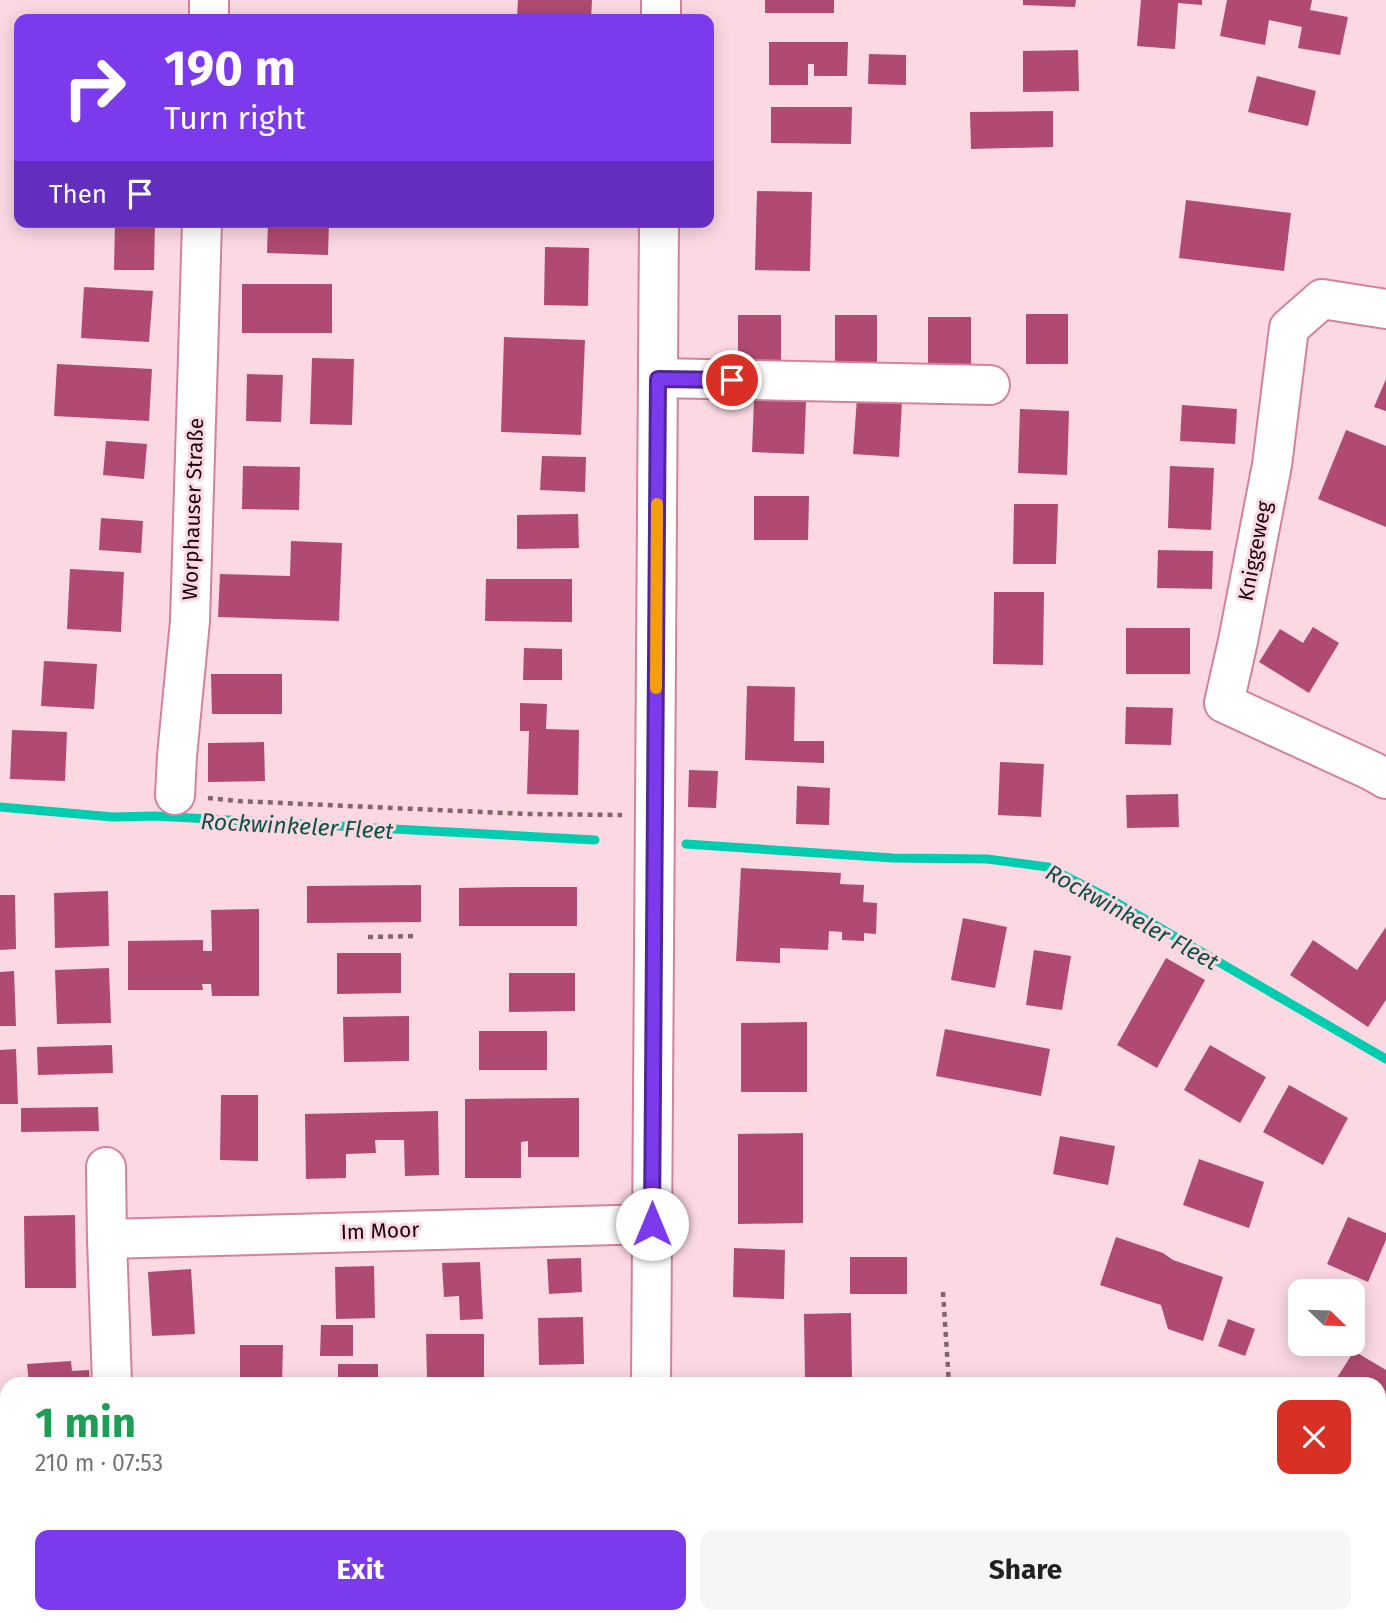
<!DOCTYPE html>
<html lang="en">
<head>
<meta charset="utf-8">
<style>
	:root { --surface:#fff; --page:#f6f6f6; --text:#202124; --muted:#757577; --accent:#7c3aed }
	body { margin:0; font-family:"Fira Sans",sans-serif; background:var(--page); color:var(--text); height:100vh; display:flex; flex-direction:column; font-size:26px; white-space:nowrap }
	* { box-sizing:border-box; margin:0 }
	p { font-size:23px; color:var(--muted) }
	.icon { flex:none; width:38px; height:38px; fill:none; stroke:currentColor; stroke-width:2; stroke-linecap:round; stroke-linejoin:round }
	.map { position:relative; flex:1; overflow:hidden }
	.side { position:absolute; left:0px; top:1377px; width:1386px; height:247px; display:flex; flex-direction:column; background:var(--surface); border-radius:21px 21px 0 0; box-shadow:0 4px 18px #0003 }
	.side>* { flex:none }
	.guide { position:absolute; left:14px; top:14px; width:700px; height:214px; border-radius:14px; box-shadow:0 4px 18px #0003; background:#7c3aed; color:#fff; overflow:hidden }
	.needle { width:46px; rotate:113deg }
	.fabs { position:absolute; left:1288px; top:1279px; display:grid; gap:14px }
	.fabs a { display:grid; place-items:center; width:77px; height:77px; border-radius:14px; background:var(--surface); box-shadow:0 4px 18px #0003; font-size:35px }
	.pin { position:absolute; display:grid; place-items:center; width:60px; height:60px; color:#fff; margin:-30px; border:4px solid #fff; border-radius:50%; box-shadow:0 2px 7px #0007 }
	.me { position:absolute; width:77px; margin:-38px; rotate:0deg; stroke-linejoin:round; filter:drop-shadow(0 0 5px #0008) }
	.turn { display:flex; align-items:center; gap:24px; height:147px; padding:0 35px; font-size:32px }
	.turn .icon { width:91px; height:91px; stroke-width:2.5 }
	.turn b { display:block; font-size:49px; line-height:60px }
	.then { display:flex; align-items:center; height:66px; padding:0 35px; background:#0003; gap:14px; font-size:26px }
	.round { display:grid; place-items:center; flex:none; width:74px; height:74px; border-radius:14px; background:var(--page) }
	.overview { display:flex; align-items:center; justify-content:space-between; height:119px; padding:0 35px }
	h1 { font-size:42px; font-weight:700; line-height:52px; color:#1e9e55 }
	.cta { display:flex; gap:14px; margin-top:auto; padding:14px 35px }
	.cta a { flex:1; height:80px; border-radius:14px; background:var(--accent); color:#fff; font-size:28px; font-weight:700; line-height:80px; text-align:center }
	.cta a+a { background:var(--page); color:var(--text) }
	.map>svg:first-child { display:block }
	.lines { fill:none; stroke-linecap:round; stroke-linejoin:round }
	.stream { stroke:#00ccaf; stroke-width:9 }
	.building { fill:#b04a72 }
	.minor-casing { stroke:#d3829e; stroke-width:42 }
	.path { stroke:#83656f; stroke-width:4.5; stroke-dasharray:5 5; stroke-linecap:butt }
	.minor { stroke:#fff; stroke-width:38 }
	.route-casing { stroke:#51269a; stroke-width:18 }
	.route { stroke:#7c3aed; stroke-width:12 }
	.slow { stroke:#f59e0b; stroke-width:12 }
	.labels { text-anchor:middle; dominant-baseline:central; stroke-width:6; stroke-linejoin:round; paint-order:stroke }
	.street-label { font-size:21px; fill:#1d030d; stroke:#fcd8e3 }
	.water-label { font-size:23px; font-style:italic; fill:#0d5246; stroke:#fcd8e3 }
</style>
</head>
<body>
<div class="map">
<svg width="1386" height="1623" viewBox="0 0 1386 1623">
	<rect width="100%" height="100%" fill="#fcd8e3"/>
	<g class="lines">
		<g class="stream">
			<path d="M0,807L113,817L155,816L595,840"/>
			<path d="M686,844L893,858L987,859L1048,867L1110,899L1386,1059"/>
			<path d="M1379,1589L1386,1584"/>
			<path d="M1330,1623L1338,1617"/>
		</g>
	</g>
	<g class="building">
		<path d="M518,0H592L591,19H517Z"/>
		<rect x="765" y="0" width="69" height="13"/>
		<path d="M1023,0H1076L1075,7L1023,5Z"/>
		<path d="M1141,0H1202V5L1178,3L1175,49L1137,46Z"/>
		<path d="M1227,0H1312L1310,10L1348,17L1340,55L1298,48L1302,27L1269,20L1265,45L1220,36Z"/>
		<path d="M769,42H848L847,76H814V64H808V85H769Z"/>
		<path d="M1078,50L1079,91L1023,92V51Z"/>
		<path d="M869,54L906,55V85L868,84Z"/>
		<path d="M1257,76L1316,91L1308,126L1248,112Z"/>
		<path d="M771,107H852L851,144L771,143Z"/>
		<path d="M1053,111V147L971,149L970,112Z"/>
		<path d="M757,191L812,192L810,271L755,270Z"/>
		<path d="M1186,200L1291,213L1284,271L1179,258Z"/>
		<path d="M115,222H155L154,270H114Z"/>
		<path d="M268,222H329L328,255L267,253Z"/>
		<path d="M545,247L589,248L588,306L544,305Z"/>
		<rect x="242" y="284" width="90" height="49"/>
		<path d="M84,287L153,291L149,342L81,338Z"/>
		<rect x="1026" y="314" width="42" height="50"/>
		<rect x="738" y="315" width="43" height="50"/>
		<rect x="835" y="315" width="42" height="51"/>
		<rect x="928" y="317" width="43" height="50"/>
		<path d="M504,337L585,340L581,435L501,432Z"/>
		<path d="M312,358L354,359L352,425L310,424Z"/>
		<path d="M57,364L152,369L149,421L54,416Z"/>
		<path d="M247,374L283,375L281,422L246,421Z"/>
		<path d="M1386,379V411L1374,407Z"/>
		<path d="M857,398L902,401L899,457L853,454Z"/>
		<path d="M754,399L806,401L804,454L752,452Z"/>
		<path d="M1182,405L1237,409L1235,444L1180,441Z"/>
		<path d="M1020,409L1069,411L1067,475L1018,473Z"/>
		<path d="M1346,430L1386,446V527L1318,499Z"/>
		<path d="M106,441L147,444L144,479L103,475Z"/>
		<path d="M542,456L586,457L585,492L540,490Z"/>
		<path d="M243,466L300,467L299,510L242,509Z"/>
		<path d="M1170,466L1214,468L1211,530L1168,528Z"/>
		<path d="M754,496H809L808,540H754Z"/>
		<path d="M1014,504H1058L1056,564H1013Z"/>
		<path d="M578,514L579,548L517,549V515Z"/>
		<path d="M101,518L143,521L141,553L99,550Z"/>
		<path d="M291,541L342,543L339,621L218,617L220,574L290,576Z"/>
		<path d="M1158,550L1213,551L1212,589L1157,588Z"/>
		<path d="M70,569L124,572L121,632L67,629Z"/>
		<path d="M486,579H572V622L485,621Z"/>
		<path d="M994,592H1044L1043,665L993,664Z"/>
		<path d="M1313,627L1339,643L1309,693L1259,662L1280,629L1303,643Z"/>
		<rect x="1126" y="628" width="64" height="46"/>
		<path d="M524,648L562,649V680H523Z"/>
		<path d="M44,661L97,664L94,709L41,706Z"/>
		<path d="M211,674H282V714H212Z"/>
		<path d="M747,686L795,687L794,741H824V763L745,760Z"/>
		<path d="M520,703L547,704L546,729L579,730L578,795L527,794L529,731H520Z"/>
		<path d="M1126,707L1173,708L1171,745L1125,744Z"/>
		<path d="M12,730L67,732L65,781L10,779Z"/>
		<path d="M264,742L265,781L208,782V743Z"/>
		<path d="M1000,762L1044,764L1041,817L998,815Z"/>
		<path d="M689,770L718,771L716,808L688,807Z"/>
		<path d="M797,786L830,788L829,825L796,824Z"/>
		<path d="M1178,794L1179,827L1127,828L1126,795Z"/>
		<path d="M741,868L841,873L840,884L864,885L863,902L877,903L876,934L864,933V941L842,940V932L829,931L828,950L780,948V963L736,961Z"/>
		<path d="M421,885V922L307,923V886Z"/>
		<path d="M516,887H577V926H459V888Z"/>
		<path d="M108,891L109,946L55,948L54,893Z"/>
		<path d="M0,895H15L16,949L0,950Z"/>
		<path d="M259,909V996H212L211,984H202L203,990H128V941L203,940V951H212L211,910Z"/>
		<path d="M963,918L1007,927L995,988L951,980Z"/>
		<path d="M1386,927V1000L1368,1027L1290,975L1313,940L1357,970Z"/>
		<path d="M1034,950L1071,956L1062,1010L1026,1005Z"/>
		<path d="M337,953H401V993L337,994Z"/>
		<path d="M1166,958L1205,980L1157,1068L1117,1045Z"/>
		<path d="M109,968L111,1023L57,1024L55,970Z"/>
		<path d="M14,971L16,1026H0V972Z"/>
		<path d="M509,973H575V1011L509,1012Z"/>
		<path d="M409,1016V1061L344,1062L343,1017Z"/>
		<path d="M807,1022V1092H741V1023Z"/>
		<path d="M945,1029L1050,1049L1041,1096L936,1076Z"/>
		<rect x="479" y="1031" width="68" height="39"/>
		<path d="M112,1045L113,1073L38,1075L37,1047Z"/>
		<path d="M1210,1045L1266,1077L1240,1123L1184,1090Z"/>
		<path d="M16,1049L18,1104H0V1050Z"/>
		<path d="M1289,1085L1348,1118L1323,1165L1263,1132Z"/>
		<path d="M221,1095H258V1161L220,1160Z"/>
		<path d="M579,1098V1157H528V1141L521,1142V1178H465V1099Z"/>
		<path d="M98,1107L99,1131L21,1132V1108Z"/>
		<path d="M438,1111L439,1175L405,1176L404,1140H375L376,1153L346,1154V1178L306,1179L305,1114Z"/>
		<path d="M803,1133V1223L738,1224V1134Z"/>
		<path d="M1060,1136L1115,1146L1108,1185L1053,1174Z"/>
		<path d="M1199,1159L1264,1182L1249,1228L1183,1205Z"/>
		<path d="M75,1215L76,1288H25L24,1216Z"/>
		<path d="M1348,1217L1386,1233V1240L1368,1282L1327,1264Z"/>
		<path d="M1116,1237L1163,1253L1173,1260L1223,1277L1203,1341L1168,1329L1161,1305L1100,1285Z"/>
		<path d="M734,1248L785,1250L784,1299L733,1297Z"/>
		<rect x="850" y="1257" width="57" height="37"/>
		<path d="M581,1258L582,1292L549,1294L547,1259Z"/>
		<path d="M480,1262L483,1319L460,1320L459,1296L444,1297L442,1263Z"/>
		<path d="M374,1266L375,1318L336,1319L335,1267Z"/>
		<path d="M191,1269L195,1334L152,1336L148,1272Z"/>
		<path d="M851,1313L852,1380L805,1381L804,1314Z"/>
		<path d="M583,1317L584,1364L539,1365L538,1318Z"/>
		<path d="M1228,1319L1255,1329L1245,1356L1218,1346Z"/>
		<path d="M321,1325H353V1356H320Z"/>
		<path d="M426,1334H484V1378L427,1379Z"/>
		<path d="M240,1345H283L282,1384H240Z"/>
		<path d="M1354,1351L1386,1370V1420L1379,1416V1384H1333Z"/>
		<path d="M71,1361L72,1371L89,1370L90,1384H29L27,1364Z"/>
		<rect x="338" y="1364" width="40" height="20"/>
		<rect x="180" y="1617" width="54" height="6"/>
		<rect x="378" y="1617" width="35" height="6"/>
		<path d="M504,1617H564V1621H560V1623H534V1621H504Z"/>
		<path d="M886,1617H958L959,1623H887Z"/>
		<path d="M1027,1617H1064L1065,1623H1028Z"/>
	</g>
	<g class="lines">
		<defs>
			<g id="minor">
				<path d="M209,19V0"/>
				<path d="M661,19V0"/>
				<path d="M1386,309L1322,299L1289,328L1272,465L1238,641L1224,703L1372,771L1386,779"/>
				<path d="M658,378L990,385"/>
				<path d="M175,795L177,756L190,621L202,222"/>
				<path d="M106,1167L107,1239"/>
				<path d="M112,1384L107,1239L652,1224"/>
				<path d="M651,1384L659,222"/>
				<path d="M662,1617L663,1623"/>
				<path d="M1385,1623L1386,1622"/>
			</g>
		</defs>
		<use href="#minor" class="minor-casing"/>
		<g class="path">
			<path d="M208,798L238,801L527,814L622,815"/>
			<path d="M368,937L417,936"/>
			<path d="M943,1292L949,1384"/>
			<path d="M977,1617L978,1623"/>
		</g>
		<use href="#minor" class="minor"/>
	</g>
	<g class="lines">
		<defs>
			<path id="route" d="M652,1224L658,379L732,380"/>
		</defs>
		<use href="#route" class="route-casing"/>
		<use href="#route" class="route"/>
		<path class="slow" d="M656,688L657,504"/>
	</g>
	<g class="labels">
		<g class="street-label">
			<text transform="translate(193 509) rotate(-88)">Worphauser Straße</text>
			<text transform="translate(1255 551) rotate(-79)">Kniggeweg</text>
			<text transform="translate(380 1231) rotate(-2)">Im Moor</text>
		</g>
		<g class="water-label">
			<text transform="translate(297 826) rotate(3)">Rockwinkeler Fleet</text>
			<text transform="translate(1132 917) rotate(29)">Rockwinkeler Fleet</text>
		</g>
	</g>
</svg>
<div class="fabs">
<a><svg class="needle" viewBox="-14 -14 28 28"><path d="M0-13l5 13h-10z" fill="#e53935"/><path d="M0 13l5-13h-10z" fill="#757577"/></svg></a>
</div>
<div class="pin" style="left:732px;top:380px;background:#d93025"><svg class="icon" aria-label="arrive" viewBox="0 0 24 24"><path d="M6 21V4h12l-3 4 3 4H6"/></svg></div>
<svg class="me" style="left:652px;top:1224px" viewBox="-20 -20 40 40"><circle r="19" fill="#fff"/><path d="M0-13L10 11 0 6-10 11z" fill="#7c3aed"/></svg>
<div class="guide">
<div class="turn"><svg class="icon" aria-label="right" viewBox="0 0 24 24"><path d="M7 20v-9h11M14 6l5 5-5 5"/></svg><div><b>190 m</b>Turn right</div></div>
<div class="then">Then<svg class="icon" aria-label="arrive" viewBox="0 0 24 24"><path d="M6 21V4h12l-3 4 3 4H6"/></svg></div>
</div>
<section class="side">
<div class="overview"><div><h1>1 min</h1><p>210 m · 07:53</p></div><a class="round" style="background:#d93025;color:#fff"><svg class="icon" aria-label="close" viewBox="0 0 24 24"><path d="M6 6l12 12M18 6L6 18"/></svg></a></div>
<div class="cta"><a>Exit</a><a>Share</a></div>
</section>
</div>
</body>
</html>
